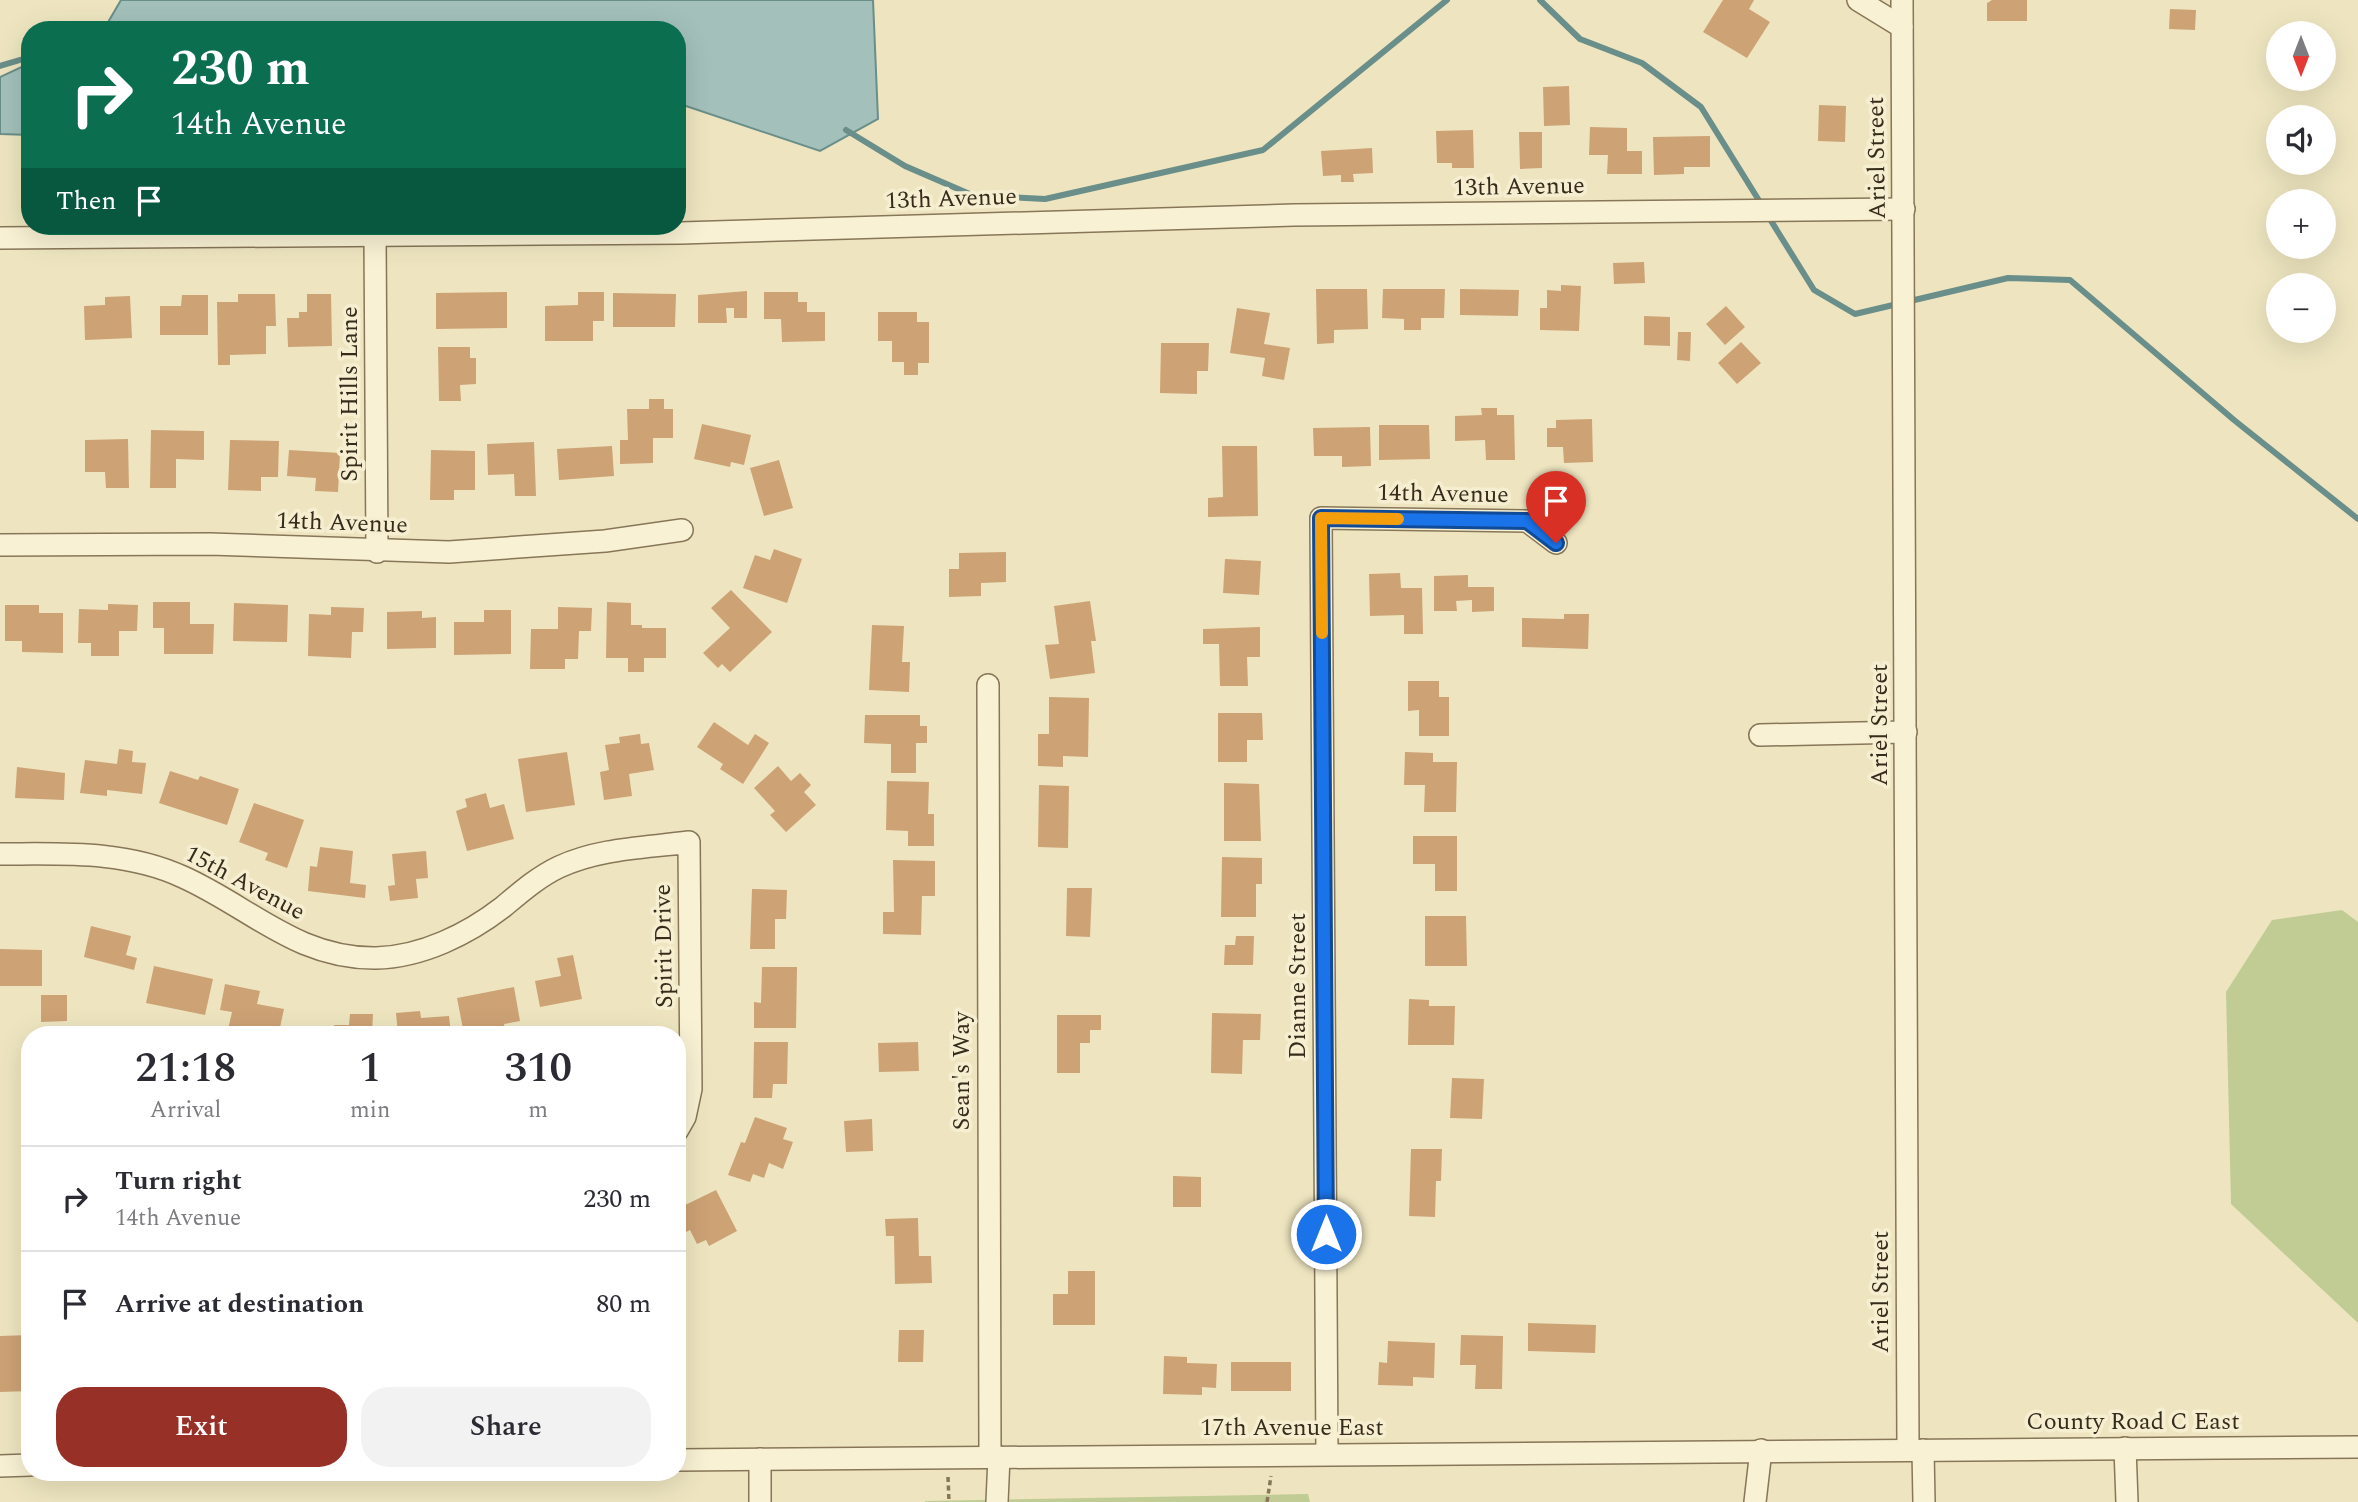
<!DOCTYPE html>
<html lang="en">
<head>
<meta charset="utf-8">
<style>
	:root { --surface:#fff; --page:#f2f2f3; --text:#2b2b33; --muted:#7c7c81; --line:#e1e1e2; --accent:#973127 }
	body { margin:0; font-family:Spectral,serif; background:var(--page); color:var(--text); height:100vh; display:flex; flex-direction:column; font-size:26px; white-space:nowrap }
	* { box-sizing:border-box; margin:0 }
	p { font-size:23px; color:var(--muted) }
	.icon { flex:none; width:38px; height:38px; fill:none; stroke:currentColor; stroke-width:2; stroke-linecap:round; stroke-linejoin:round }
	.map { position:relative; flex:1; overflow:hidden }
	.panel { position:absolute; left:21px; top:1026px; width:665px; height:455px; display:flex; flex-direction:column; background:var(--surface); border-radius:28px; box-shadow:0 7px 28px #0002 }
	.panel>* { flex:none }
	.banner { position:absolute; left:21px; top:21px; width:665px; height:214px; border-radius:28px; box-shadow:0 7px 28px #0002; background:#0b6e4f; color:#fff; overflow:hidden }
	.needle { width:46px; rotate:180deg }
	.fabs { position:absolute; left:2266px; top:21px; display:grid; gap:14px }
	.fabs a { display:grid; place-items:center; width:70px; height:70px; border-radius:50%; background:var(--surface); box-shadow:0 7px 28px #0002; font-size:35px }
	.pin { position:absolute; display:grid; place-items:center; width:60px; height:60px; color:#fff; margin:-72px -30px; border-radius:50% 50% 50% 0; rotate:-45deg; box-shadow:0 0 7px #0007 }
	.pin .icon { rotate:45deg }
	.me { position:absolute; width:77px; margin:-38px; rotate:0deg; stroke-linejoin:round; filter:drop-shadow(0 0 5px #0008) }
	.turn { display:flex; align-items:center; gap:24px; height:147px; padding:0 35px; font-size:32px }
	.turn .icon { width:91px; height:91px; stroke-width:2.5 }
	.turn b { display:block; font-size:49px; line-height:60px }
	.then { display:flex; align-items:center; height:66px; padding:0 35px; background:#0003; gap:14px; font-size:26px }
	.eta { display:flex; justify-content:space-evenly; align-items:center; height:119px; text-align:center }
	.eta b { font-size:42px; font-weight:600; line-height:49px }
	.button { display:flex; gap:14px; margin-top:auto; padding:14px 35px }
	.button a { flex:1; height:80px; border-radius:28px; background:var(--accent); color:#fff; font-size:28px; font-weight:600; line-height:80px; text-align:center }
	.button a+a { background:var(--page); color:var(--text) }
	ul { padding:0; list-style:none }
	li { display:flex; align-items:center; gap:21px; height:105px; padding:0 35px; border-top:2px solid var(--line) }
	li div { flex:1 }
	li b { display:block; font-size:26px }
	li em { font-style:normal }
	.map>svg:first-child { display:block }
	.green { fill:#c0cc94 }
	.water { fill:#a3c0ba; stroke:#6a8e89; stroke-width:2 }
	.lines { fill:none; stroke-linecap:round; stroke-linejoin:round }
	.stream { stroke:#6a8e89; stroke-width:6 }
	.building { fill:#cda275 }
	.minor-casing { stroke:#877658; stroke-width:24 }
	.path { stroke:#877658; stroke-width:3.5; stroke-dasharray:5 3.5; stroke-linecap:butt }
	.minor { stroke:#f9f1d3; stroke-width:21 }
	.route-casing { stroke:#114b97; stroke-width:18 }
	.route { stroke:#1a73e8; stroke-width:12 }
	.slow { stroke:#f59e0b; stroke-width:12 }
	.labels { text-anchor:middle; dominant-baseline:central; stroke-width:7; stroke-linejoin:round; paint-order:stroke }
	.street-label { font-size:24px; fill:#372c1c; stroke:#f6eed0 }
</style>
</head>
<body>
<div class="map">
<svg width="2358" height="1502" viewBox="0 0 2358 1502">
	<rect width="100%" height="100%" fill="#eee5c0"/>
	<g class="green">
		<path d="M2342,910L2358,922V1323L2231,1204L2226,992L2272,920Z"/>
		<path d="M1308,1494L1310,1502H925V1501Z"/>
	</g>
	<g class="water">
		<path d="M121,0H873L878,119L820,151L677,103V30H97L107,24Z"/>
		<path d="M30,63V135L0,134V77Z"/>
	</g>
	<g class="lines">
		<g class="stream">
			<path d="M1540,0L1580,39L1642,63L1701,107L1763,207"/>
			<path d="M0,66L30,57"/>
			<path d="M846,130L905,166L972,195L1045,199L1263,150L1447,0"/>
			<path d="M1768,216L1814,290L1855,314L2008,278L2070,280L2234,420L2358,519"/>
		</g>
	</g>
	<g class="building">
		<path d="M1723,0H1754L1749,9L1770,22L1747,58L1703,32Z"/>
		<path d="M1992,0H2027V21H1987V3Z"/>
		<path d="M2170,9L2196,10L2195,30L2169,29Z"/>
		<path d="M1569,86L1570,125L1544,126L1543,87Z"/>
		<path d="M1819,105L1846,106L1845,142L1818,141Z"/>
		<path d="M1590,127L1627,128V151H1642V174H1607L1608,155H1589Z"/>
		<path d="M1473,130L1474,168H1452V163H1437L1436,131Z"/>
		<path d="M1519,132H1542V168L1520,169Z"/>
		<path d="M1710,136V167H1684V174L1654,175L1653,137Z"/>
		<path d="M1372,148L1373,173L1353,174L1354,182H1341V175L1323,176L1321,151Z"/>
		<path d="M1644,262L1645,283L1614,284L1613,263Z"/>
		<path d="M1561,285L1581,286L1579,331L1540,330V308H1547V290L1561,291Z"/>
		<path d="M1316,289H1367L1368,329L1334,330V343L1317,344Z"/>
		<path d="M1383,289H1445L1444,318H1421V330H1404V319L1382,318Z"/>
		<path d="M1460,289L1519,290L1518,316L1460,315Z"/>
		<path d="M747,291V318H734V308H726L727,323H698V295Z"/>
		<path d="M507,292V328L436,329V293Z"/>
		<path d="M578,292H604V321H593V341H545V306L578,305Z"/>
		<path d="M764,292H798V302H807V312H825V341L782,342L781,319H764Z"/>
		<path d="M613,293L676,294L675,327H613Z"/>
		<path d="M238,294H275L276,326H266V354L230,355V365H218L217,302H238Z"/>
		<path d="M307,294H331L332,346L288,347L287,318H299V312H307Z"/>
		<path d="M182,295H208V335H160V306H181Z"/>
		<path d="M130,296L132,338L85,340L84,306L105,305V297Z"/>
		<path d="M1726,306L1745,327L1725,345L1706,324Z"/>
		<path d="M1237,308L1270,313L1264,344L1290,348L1284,380L1262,376L1265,358L1230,353Z"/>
		<path d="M878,312H917V322H929V363H918V375H904V362H892V341H878Z"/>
		<path d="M1644,316L1670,317V346L1644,345Z"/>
		<path d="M1678,332H1691L1690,361L1677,360Z"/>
		<path d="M1741,342L1761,363L1737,384L1718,363Z"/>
		<path d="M1161,343H1209L1208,371H1197V394L1160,393Z"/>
		<path d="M438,347H470V358H476V384L460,385L461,401H439Z"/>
		<path d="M649,399H664V409H673V438H653V463L620,464V440H628L627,409H649Z"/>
		<path d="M1481,408H1497V415H1514L1515,460H1486L1485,440L1455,441V416L1482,415Z"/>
		<path d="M1592,419L1593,462L1564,463L1563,447H1547V428H1556V420Z"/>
		<path d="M702,424L751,435L744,465L731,462L730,467L694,459Z"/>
		<path d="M1379,425H1429L1430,459L1379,460Z"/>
		<path d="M1370,427L1371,466L1342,467V456H1314L1313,428Z"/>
		<path d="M151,430L204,431V460L176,459V488H150Z"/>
		<path d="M128,439L129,488H106L105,472H85V440Z"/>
		<path d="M230,440L279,441L278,477H261V491L228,490Z"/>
		<path d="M534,442L536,496H515L514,474L488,475L487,444Z"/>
		<path d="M612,446L614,476L559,480L557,449Z"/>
		<path d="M1222,446H1257L1258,516L1208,517V498L1223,497Z"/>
		<path d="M289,450L340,453L338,492L315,491L316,478L287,476Z"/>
		<path d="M431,450L475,451V490H454V500H430Z"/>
		<path d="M779,460L793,508L764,516L750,468Z"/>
		<path d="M774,549L802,559L787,603L743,588L755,555L770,560Z"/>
		<path d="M1006,552V582L981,583V596L949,597V569H959V553Z"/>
		<path d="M1225,559L1261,561L1259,595L1223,593Z"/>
		<path d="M1400,573L1401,588H1422L1423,634H1404V615L1370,616L1369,574Z"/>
		<path d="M1468,575V587H1494V611L1472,612V600L1456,601L1457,611H1434V576Z"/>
		<path d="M731,590L772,632L730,672L722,664L718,668L703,653L730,628L711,608Z"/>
		<path d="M1090,601L1096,641H1091L1095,673L1050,679L1045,645L1059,644L1054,606Z"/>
		<path d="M153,602H190V624H214L213,654H164V628H153Z"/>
		<path d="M607,602L631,603V625H642V628H666V658H644V672H628V658H606Z"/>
		<path d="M234,603L288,605L287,642L233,641Z"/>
		<path d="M108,604L138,605L137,631H119V656H91V643H78L79,609L108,610Z"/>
		<path d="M5,605H39V613H63V653L22,652V641H5Z"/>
		<path d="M331,607L364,608L363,632H352L351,658L308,656L309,614L331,615Z"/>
		<path d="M558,607L592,608L591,631H579L578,659H565V669H530L531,629H558Z"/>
		<path d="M484,610H511V654L454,655V622H484Z"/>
		<path d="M422,611V618L436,617V648L387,649V612Z"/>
		<path d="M1564,614H1589L1588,649L1522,647V618L1564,619Z"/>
		<path d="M872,625L904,626L902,662H910L909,692L869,690Z"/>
		<path d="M1260,627V657H1247L1248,686H1220L1219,644H1203V629Z"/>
		<path d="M1408,681H1439V697H1449V736H1419V710L1408,711Z"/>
		<path d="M1049,697L1089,698L1088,757L1063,756V767L1038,766V734H1049Z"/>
		<path d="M1218,713H1262L1263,740H1247V762H1218Z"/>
		<path d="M865,715H920V726H927V743H916V773H891V744L864,743Z"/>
		<path d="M714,722L748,745L755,734L769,743L743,784L720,769L723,764L697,747Z"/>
		<path d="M640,734L641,744L649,743L654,770L629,774L632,796L604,800L600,772L609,770L605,745L620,743L619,737Z"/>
		<path d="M119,749L133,751L132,762L146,763L142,794L107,790V796L80,793L85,760L117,764Z"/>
		<path d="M567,752L575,805L526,812L518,759Z"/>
		<path d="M1405,752L1433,753V762H1457L1456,812H1424L1425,785H1404Z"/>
		<path d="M778,766L791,781L800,773L811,785L804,792L816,805L786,832L770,815L775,811L754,788Z"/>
		<path d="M17,767L65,773L64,800L15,798Z"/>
		<path d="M170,771L198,780L200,776L239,789L227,825L159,803Z"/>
		<path d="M887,781L929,782L928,814H934V846H908V831L886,830Z"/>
		<path d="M1224,783L1259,784L1261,841H1224Z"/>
		<path d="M1039,785L1069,786L1068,848L1038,847Z"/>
		<path d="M486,793L490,808L504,804L514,839L467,851L456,811L467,807L465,799Z"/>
		<path d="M254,803L304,820L287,868L265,860L268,853L239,842Z"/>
		<path d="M1413,836H1457V891H1435V864H1413Z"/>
		<path d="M320,847L353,851L350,883L366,885L365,898L308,891L310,866L317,867Z"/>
		<path d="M426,851L428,878L416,879L418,898L390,901L388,886L395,885L392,854Z"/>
		<path d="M1222,857L1262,858V884H1256V917H1221Z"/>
		<path d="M893,860L935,861V896H922L921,935L883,934V912H894Z"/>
		<path d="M1067,888H1092L1090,937L1066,936Z"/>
		<path d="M752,889L787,890L786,919H775V949H750Z"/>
		<path d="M1425,916H1466L1467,966H1425Z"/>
		<path d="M91,926L131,936L126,955L137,958L134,970L84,957Z"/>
		<path d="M1236,936H1254L1253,965H1224L1225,945H1235Z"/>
		<path d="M0,949L42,950V986H0Z"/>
		<path d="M573,955L582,999L540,1007L535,981L561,976L557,958Z"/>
		<path d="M154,966L213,979L205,1015L146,1003Z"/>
		<path d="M762,967H797L796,1028H754V1002L761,1003Z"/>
		<path d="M225,984L260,991L257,1004L284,1009L279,1032L266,1029L265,1034H227L232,1012L220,1010Z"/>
		<path d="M514,987L520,1021L504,1024L506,1034H464L457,998Z"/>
		<path d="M41,995H67V1021L41,1022Z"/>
		<path d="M1409,999L1429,1000V1006H1455L1454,1045H1408Z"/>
		<path d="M420,1011L421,1018L449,1016L451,1034H398L396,1013Z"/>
		<path d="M1212,1013L1261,1014L1260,1040H1243L1242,1074L1211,1073Z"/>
		<path d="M350,1014H373L372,1034H334V1025H349Z"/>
		<path d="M1057,1015H1101V1030H1090V1043H1080V1073H1057Z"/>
		<path d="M754,1042H788L787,1084H773L772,1098H753Z"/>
		<path d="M918,1042L919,1071L879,1072L878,1043Z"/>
		<path d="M1452,1078L1484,1079L1482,1119L1450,1118Z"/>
		<path d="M755,1117L787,1128L783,1139L793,1142L783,1169L769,1163L764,1178L753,1174L750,1182L728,1175L741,1142L745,1143Z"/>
		<path d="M872,1119L873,1151L846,1152L844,1121Z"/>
		<path d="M1411,1149H1442L1441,1181H1436L1435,1217L1409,1216Z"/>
		<path d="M1173,1176L1201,1177V1207H1173Z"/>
		<path d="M716,1190L737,1231L709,1246L706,1240L697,1244L690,1230L680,1235L677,1209Z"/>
		<path d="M918,1218L919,1256H931L932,1283L895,1284L894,1236H886L885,1219Z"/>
		<path d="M1068,1271H1095V1325H1053V1294H1068Z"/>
		<path d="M1528,1323L1596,1325L1595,1353L1528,1351Z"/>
		<path d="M899,1330H924L923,1362H898Z"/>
		<path d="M30,1335V1391L0,1392V1336Z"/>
		<path d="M1461,1335L1503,1336L1502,1389H1475L1476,1365H1460Z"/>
		<path d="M1388,1341L1435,1343L1434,1378L1413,1377V1386L1378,1385L1379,1362L1387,1363Z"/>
		<path d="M1164,1356L1187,1357V1363L1217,1364L1216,1388L1202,1387V1395L1163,1394Z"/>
		<rect x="1231" y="1362" width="60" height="29"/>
	</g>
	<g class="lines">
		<defs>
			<g id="minor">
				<path d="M1858,0L1902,27"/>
				<path d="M1902,0L1908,1449"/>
				<path d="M375,236L377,552"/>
				<path d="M0,238L681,233L1294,215L1904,209"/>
				<path d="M0,545L210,544L449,552L605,541L682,530"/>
				<path d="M988,685L990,1457"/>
				<path d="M1760,735L1906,732"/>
				<path d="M0,854C62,854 125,850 183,877C250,907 297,959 376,958C422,957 468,934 503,907C521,892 538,877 559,867C600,848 645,848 689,842L691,1089L685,1117L677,1131"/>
				<path d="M2125,1448L2127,1502"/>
				<path d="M1923,1450L1924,1502"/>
				<path d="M1327,1454L1321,518L1527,521L1556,543"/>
				<path d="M760,1459V1502"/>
				<path d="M677,1460L2358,1447"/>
				<path d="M0,1466L30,1465"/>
				<path d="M997,1502L999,1457"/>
				<path d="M1755,1502L1761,1450"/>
			</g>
		</defs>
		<use href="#minor" class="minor-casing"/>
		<g class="path">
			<path d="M948,1477L949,1502"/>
			<path d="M1267,1502L1271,1476"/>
		</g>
		<use href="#minor" class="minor"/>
	</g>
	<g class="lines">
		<defs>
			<path id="route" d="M1326,1234L1321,518L1527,521L1556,543"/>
		</defs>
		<use href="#route" class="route-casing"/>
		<use href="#route" class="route"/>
		<path class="slow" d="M1322,633L1321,518L1398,519"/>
	</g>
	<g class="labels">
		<g class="street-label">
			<text transform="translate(1877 158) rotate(-91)">Ariel Street</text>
			<text transform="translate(1519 187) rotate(-1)">13th Avenue</text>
			<text transform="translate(951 199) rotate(-2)">13th Avenue</text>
			<text transform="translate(350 394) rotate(-90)">Spirit Hills Lane</text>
			<text transform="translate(1443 494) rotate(1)">14th Avenue</text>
			<text transform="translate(342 523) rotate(2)">14th Avenue</text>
			<text transform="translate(1880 725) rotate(-90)">Ariel Street</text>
			<text transform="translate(245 883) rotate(28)">15th Avenue</text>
			<text transform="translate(664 946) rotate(-91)">Spirit Drive</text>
			<text transform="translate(1298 986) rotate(-90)">Dianne Street</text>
			<text transform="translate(962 1071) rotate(-90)">Sean's Way</text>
			<text transform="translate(1881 1292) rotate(-90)">Ariel Street</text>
			<text x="2133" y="1422">County Road C East</text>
			<text x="1292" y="1428">17th Avenue East</text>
		</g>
	</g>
</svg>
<div class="fabs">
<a><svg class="needle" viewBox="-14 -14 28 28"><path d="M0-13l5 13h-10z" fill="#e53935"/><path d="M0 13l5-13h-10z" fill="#7c7c81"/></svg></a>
<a><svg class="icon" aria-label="sound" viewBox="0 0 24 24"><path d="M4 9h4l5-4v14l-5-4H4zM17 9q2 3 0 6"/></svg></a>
<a>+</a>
<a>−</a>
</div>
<div class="pin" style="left:1556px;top:543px;background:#d93025"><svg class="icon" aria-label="arrive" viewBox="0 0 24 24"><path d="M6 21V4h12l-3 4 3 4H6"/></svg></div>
<svg class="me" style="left:1326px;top:1234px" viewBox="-20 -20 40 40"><circle r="17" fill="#1a73e8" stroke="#fff" stroke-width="3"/><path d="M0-11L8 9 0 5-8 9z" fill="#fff"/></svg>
<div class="banner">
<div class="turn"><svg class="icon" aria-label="right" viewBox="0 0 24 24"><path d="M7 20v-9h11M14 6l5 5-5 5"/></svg><div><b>230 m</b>14th Avenue</div></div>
<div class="then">Then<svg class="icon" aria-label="arrive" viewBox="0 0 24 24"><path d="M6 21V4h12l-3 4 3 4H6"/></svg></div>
</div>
<section class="panel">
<div class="eta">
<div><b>21:18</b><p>Arrival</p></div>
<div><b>1</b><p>min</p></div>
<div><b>310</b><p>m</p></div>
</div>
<ul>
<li><svg class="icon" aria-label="right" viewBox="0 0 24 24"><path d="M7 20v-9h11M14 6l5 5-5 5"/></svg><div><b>Turn right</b><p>14th Avenue</p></div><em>230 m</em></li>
<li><svg class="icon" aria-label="arrive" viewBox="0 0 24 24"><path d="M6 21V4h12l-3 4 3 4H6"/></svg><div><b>Arrive at destination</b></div><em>80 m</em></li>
</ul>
<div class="button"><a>Exit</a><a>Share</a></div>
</section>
</div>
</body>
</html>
